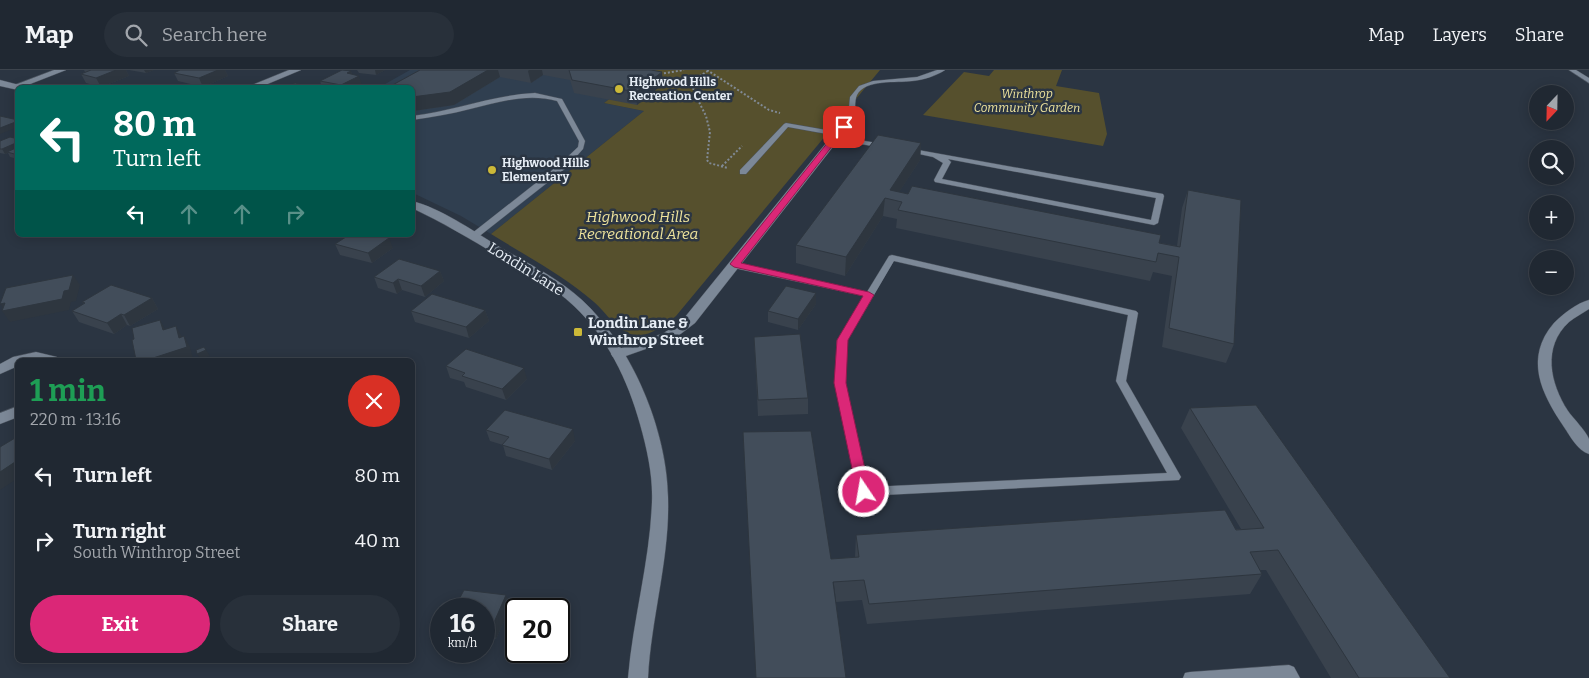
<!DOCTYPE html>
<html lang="en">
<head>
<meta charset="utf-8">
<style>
	:root { --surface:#202832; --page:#28303a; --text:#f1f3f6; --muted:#a2a6ac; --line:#3d444d; --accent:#db2777 }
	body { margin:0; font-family:Bitter,serif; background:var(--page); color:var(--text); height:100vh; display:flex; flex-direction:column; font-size:19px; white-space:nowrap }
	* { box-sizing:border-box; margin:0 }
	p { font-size:16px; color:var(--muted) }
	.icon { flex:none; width:28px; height:28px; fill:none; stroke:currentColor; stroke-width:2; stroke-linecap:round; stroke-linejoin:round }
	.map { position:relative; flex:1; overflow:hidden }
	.side { position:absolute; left:15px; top:288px; width:400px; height:305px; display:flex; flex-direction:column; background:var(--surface); border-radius:8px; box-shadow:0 2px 12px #0003,0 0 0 1px var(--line) }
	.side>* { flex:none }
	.banner { position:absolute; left:15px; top:15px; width:400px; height:152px; border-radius:8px; box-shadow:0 2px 12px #0003,0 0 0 1px var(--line); background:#00695c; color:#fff; overflow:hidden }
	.needle { width:32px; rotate:202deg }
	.tools { position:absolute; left:1529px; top:15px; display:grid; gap:10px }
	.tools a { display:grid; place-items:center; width:45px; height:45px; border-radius:50%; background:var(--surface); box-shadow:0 2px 12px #0003,0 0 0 1px var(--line); font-size:25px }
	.speed { position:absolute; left:430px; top:528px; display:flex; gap:10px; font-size:25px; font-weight:700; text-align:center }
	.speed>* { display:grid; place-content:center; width:65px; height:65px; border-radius:50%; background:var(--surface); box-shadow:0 2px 12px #0003,0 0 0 1px var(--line); line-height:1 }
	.speed small { font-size:12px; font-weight:400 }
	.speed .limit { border:2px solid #111; border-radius:8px; background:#fff; color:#111 }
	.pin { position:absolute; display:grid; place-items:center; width:42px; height:42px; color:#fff; margin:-21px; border-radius:10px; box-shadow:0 2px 8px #0006 }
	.me { position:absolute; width:55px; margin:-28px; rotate:348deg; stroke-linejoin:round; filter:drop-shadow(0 0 4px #0008) }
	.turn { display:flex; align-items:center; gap:18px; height:105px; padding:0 15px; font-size:22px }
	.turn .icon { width:65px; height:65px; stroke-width:2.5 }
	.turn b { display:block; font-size:35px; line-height:42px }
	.lanes { display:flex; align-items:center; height:48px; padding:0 15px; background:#0003; justify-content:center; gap:25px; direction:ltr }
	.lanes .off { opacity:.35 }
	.round { display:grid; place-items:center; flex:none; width:52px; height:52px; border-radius:26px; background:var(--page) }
	.overview { display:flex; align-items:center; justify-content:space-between; height:85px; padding:0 15px }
	h1 { font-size:30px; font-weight:700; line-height:38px; color:#1e9e55 }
	.action { display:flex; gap:10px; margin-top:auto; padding:10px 15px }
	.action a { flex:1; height:58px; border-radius:30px; background:var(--accent); color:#fff; font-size:20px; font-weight:700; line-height:58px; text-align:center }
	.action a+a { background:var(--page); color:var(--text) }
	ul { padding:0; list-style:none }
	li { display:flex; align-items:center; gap:15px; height:65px; padding:0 15px }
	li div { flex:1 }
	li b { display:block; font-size:19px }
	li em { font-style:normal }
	header { display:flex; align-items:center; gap:30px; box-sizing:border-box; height:70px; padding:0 25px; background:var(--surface); border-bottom:1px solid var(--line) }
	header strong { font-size:24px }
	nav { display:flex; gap:28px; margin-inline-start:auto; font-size:18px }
	.search { width:350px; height:45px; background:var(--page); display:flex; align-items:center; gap:12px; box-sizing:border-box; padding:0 18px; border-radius:28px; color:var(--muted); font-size:19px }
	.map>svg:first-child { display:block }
	.built { fill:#303f50 }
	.green { fill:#56502d }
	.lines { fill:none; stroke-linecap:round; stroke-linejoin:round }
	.service-casing { stroke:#4a525d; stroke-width:1 }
	.minor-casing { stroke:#4a525d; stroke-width:1 }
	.tertiary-casing { stroke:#4a525d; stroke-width:1 }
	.path { stroke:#818a95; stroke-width:2; stroke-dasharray:2 2; stroke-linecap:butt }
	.service { fill:#7c8897; fill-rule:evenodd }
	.minor { fill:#7c8897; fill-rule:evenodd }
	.tertiary { fill:#7c8897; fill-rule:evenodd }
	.wall { fill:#39424d }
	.shaded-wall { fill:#2e363f }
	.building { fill:#424d5a; stroke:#2e363f }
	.route { fill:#db2777; stroke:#8e194d }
	.poi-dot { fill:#ccb938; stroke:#2b3542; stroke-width:2 }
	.labels { text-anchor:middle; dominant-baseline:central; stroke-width:5; stroke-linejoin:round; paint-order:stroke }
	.far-poi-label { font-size:12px; font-weight:bold; fill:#e6edf5; stroke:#2b3542; text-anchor:start }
	.far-park-label { font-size:12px; font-style:italic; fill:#eee39c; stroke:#2b3542 }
	.park-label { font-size:15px; font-style:italic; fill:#eee39c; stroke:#2b3542 }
	.street-label { font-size:15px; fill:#e6edf5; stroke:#2b3542 }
	.poi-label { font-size:15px; font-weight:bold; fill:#e6edf5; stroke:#2b3542; text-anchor:start }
</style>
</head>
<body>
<header>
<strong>Map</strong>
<div class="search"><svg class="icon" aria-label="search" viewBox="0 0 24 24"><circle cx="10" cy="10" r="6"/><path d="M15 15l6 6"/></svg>Search here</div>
<nav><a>Map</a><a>Layers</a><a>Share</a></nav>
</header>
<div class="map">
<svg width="1589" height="608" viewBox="0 0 1589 608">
	<rect width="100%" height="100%" fill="#2b3542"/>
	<path class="built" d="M410,0H649L604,33L644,41L491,164L461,146L413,123L412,18H378Z"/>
	<g class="green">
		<path d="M649,0H880L676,246C663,256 645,271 628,263C613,257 606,242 594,232C563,205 526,186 491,164L644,41L604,33Z"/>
		<path d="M994,0H1062L1056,16L1099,23L1107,64L1103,76L923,45L964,2L989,6Z"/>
	</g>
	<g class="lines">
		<defs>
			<g id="service">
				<path d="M937,0H945C936,6 923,10 912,11C897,13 865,9 857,25C854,31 856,41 854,48L851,50L848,48L850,27L859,16L873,11L917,7Z"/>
				<path d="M1569,0H1576L1589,8V13Z"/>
				<path d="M535,23L562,29L585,71L583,79L566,98L477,168H471V164L560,94L578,77L579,71L557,31C527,23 499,32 470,39C451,44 432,47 412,50V46C454,41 493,25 535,23Z"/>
				<path d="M786,53L838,62L841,64L838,66L788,57L746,104H740V100L784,54Z"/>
				<path d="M835,66L883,74L886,76L883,78L833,69V67Z"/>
				<path d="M907,78L1163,124L1164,126L1158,153L1154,155L935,112L934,110L943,93L933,87L905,81L903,80ZM948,89L1156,128L1151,150L942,109L951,92Z"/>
				<path d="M892,185L1136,241L1138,243L1126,311L1181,407L1179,410L864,426L860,425L835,313L837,271L864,226L734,198L730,195L734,192L867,222L889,186ZM894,191L1128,245L1116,311L1167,403L869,417L845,313L847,271Z"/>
				<path d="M1289,595L1294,597L1300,608H1183L1185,603L1190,602Z"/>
			</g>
			<g id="minor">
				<path d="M54,0H66L20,18L16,19L12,16Z"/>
				<path d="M289,0H301L258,18H245Z"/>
				<path d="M851,45L856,48L854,50L695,253L674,269L623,287H613L611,284L613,281L664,263L685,247L848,46Z"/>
				<path d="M1589,230V239C1583,243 1575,247 1569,252C1542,277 1550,313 1568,341C1573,348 1586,361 1589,369C1589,373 1589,380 1589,384C1578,381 1570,366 1564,357C1541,323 1524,288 1554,253C1563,244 1577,233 1589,230Z"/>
				<path d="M36,282L57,287L59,290H18V296L0,304V294L13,287Z"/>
				<path d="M18,336V347L0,354V343Z"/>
			</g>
			<g id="tertiary">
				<path d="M0,10L23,16L24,18H18V20L0,16Z"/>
				<path d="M412,131C440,138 472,160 496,175C525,192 557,207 582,230C632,276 667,360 668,427C670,488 651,548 648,608H628C633,549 650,491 652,432C653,405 647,379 640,354C628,310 607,267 574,236C552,215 524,201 499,186C470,169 442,152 412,138Z"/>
			</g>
		</defs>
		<use href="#service" class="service-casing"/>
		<use href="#minor" class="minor-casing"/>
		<use href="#tertiary" class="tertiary-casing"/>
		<g class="path">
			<path d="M707,0L769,40L780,43"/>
			<path d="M708,1L696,8L693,20L706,46L710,62L707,90L709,93L728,98"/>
			<path d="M660,4L684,0"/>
			<path d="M722,96L742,76"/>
		</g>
		<use href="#service" class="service"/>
		<use href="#minor" class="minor"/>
		<use href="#tertiary" class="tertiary"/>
	</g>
	<g class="wall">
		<path d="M84,0H126L129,6L101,17L86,13L81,4L85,2Z"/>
		<path d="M129,0H154L146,3Z"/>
		<path d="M180,0H225L228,6L203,17L178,11L174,3Z"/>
		<path d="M357,0H385L376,5L359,3Z"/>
		<path d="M420,0H651L663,14L637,35L574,23L570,10L543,5L531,13L500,7L454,35L413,41L412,40V18Z"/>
		<path d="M351,1L352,5L362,15L357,18H322L320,11Z"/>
		<path d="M18,69V89L10,87L8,83L5,84L0,83V71Z"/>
		<path d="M921,73L920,90L899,122L1177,176L1182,138L1188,120L1234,274L1226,293L1162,277L1172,206L1153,202L1150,211L896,158L897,149L883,146L845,206L796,193V175Z"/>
		<path d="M335,174L393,178L372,193L340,185Z"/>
		<path d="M440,201L444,211L425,227L402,220L397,224L378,218L374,207Z"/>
		<path d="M816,223V234L798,260L768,252V241Z"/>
		<path d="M152,228L158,239L130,256L127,255L114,264L79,252L72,241L84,234L82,232Z"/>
		<path d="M485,240L489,251L469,268L415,252L411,241Z"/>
		<path d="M754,267L808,328V344L758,346Z"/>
		<path d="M446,296L527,309L506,330L466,317L464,312L450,308Z"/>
		<path d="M1190,338L1450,608H1331L1266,500H1260L1262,504L1250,524L867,554L862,530L836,532L831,489L855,487L856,465L1241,459L1181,358Z"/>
		<path d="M486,360L575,371L552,400L506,386L503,375L490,371Z"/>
		<path d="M511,536L496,569L484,567V539Z"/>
	</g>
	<g class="shaded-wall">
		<path d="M116,0H126L129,6L101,17L96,8Z"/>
		<path d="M144,0H154L146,3Z"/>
		<path d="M218,0H225L228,6L203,17L199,8Z"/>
		<path d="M375,0H385L376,5Z"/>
		<path d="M488,0H498L500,7L454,35L413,41L412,27Z"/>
		<path d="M529,0H542L543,5L531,13L528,1Z"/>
		<path d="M351,1L354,9L359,6L362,15L357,18H342L341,15L347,3Z"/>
		<path d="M662,2L663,14L637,35L636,22Z"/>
		<path d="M18,51V57L0,64V58Z"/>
		<path d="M18,72V79L7,82L8,83L5,84L2,79Z"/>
		<path d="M921,73L920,90L894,130L890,120Z"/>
		<path d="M885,128L883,146L845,206L846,187Z"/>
		<path d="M389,168L393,178L372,193L368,183Z"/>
		<path d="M440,201L444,211L425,227L421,216Z"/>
		<path d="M73,205L80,215L76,231L71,232L69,240L10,252L2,241H5L0,234L64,221Z"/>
		<path d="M398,209L402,220L397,224L393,213Z"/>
		<path d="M816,223V234L798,260V249Z"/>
		<path d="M152,228L158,239L130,256L124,245Z"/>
		<path d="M485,240L489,251L469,268L466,257Z"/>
		<path d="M121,244L127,255L114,264L107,253Z"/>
		<path d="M160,250L166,261L163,260Z"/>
		<path d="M176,256L182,267L184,266L190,277L193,288L187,290H147L179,268Z"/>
		<path d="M204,277L210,286L201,289L197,284Z"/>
		<path d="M524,298L527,309L506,330L502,319Z"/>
		<path d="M573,359L575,371L552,400L549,389Z"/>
		<path d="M18,390V408L0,420V402Z"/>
		<path d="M506,525L511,536L496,569L492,557Z"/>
	</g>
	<g class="building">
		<path d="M91,0H116L96,8L81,4Z"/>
		<path d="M180,0H218L199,8L174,3Z"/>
		<path d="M342,0L351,1L347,3L359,6L341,15L320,11Z"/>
		<path d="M420,0H488L450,22L412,27V18H387Z"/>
		<path d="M569,0H651L662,2L636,22L572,10Z"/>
		<path d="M295,13L315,18H286Z"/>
		<path d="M158,15L168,18H152Z"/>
		<path d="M275,16L283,18H272Z"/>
		<path d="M0,46L18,50V51L0,58Z"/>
		<path d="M878,65L921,73L890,120L908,124L912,116L1161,165L1159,173L1180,177L1188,120L1241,130L1234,274L1169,258L1179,187L1158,183L1156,192L898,140L902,132L885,128L846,187L796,175Z"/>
		<path d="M10,67L18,69V72L2,79H0V71Z"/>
		<path d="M18,77V85L7,82Z"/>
		<path d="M349,165H379L389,168L368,183L335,174Z"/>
		<path d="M399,189L440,201L421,216L398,209L393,213L374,207Z"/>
		<path d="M73,205L69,220L64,221L62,229L2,241L5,233L0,234L6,218Z"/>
		<path d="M111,215L152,228L124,245L121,244L107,253L72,241L85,233L82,232Z"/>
		<path d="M786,216L816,223L798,249L768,241Z"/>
		<path d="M432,224L485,240L466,257L411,241Z"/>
		<path d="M160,250L163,260L176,256L179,268L184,266L187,277L147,290H136L132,270L134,269L132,258Z"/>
		<path d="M800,264L808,328L758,330L754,267Z"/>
		<path d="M204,277L206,280L197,284L196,280Z"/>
		<path d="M466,279L524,298L502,319L462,306L465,303L446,296Z"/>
		<path d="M1256,335L1450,608H1359L1278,480L1250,482L1262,504L869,534L864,510L833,512L846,608H756L743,362L811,361L831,489L859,487L856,465L1225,440L1236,460L1264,458L1190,338Z"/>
		<path d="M505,340L573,359L549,389L502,375L509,367L486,360Z"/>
		<path d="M15,368H18V390L0,402V377Z"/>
		<path d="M464,520L506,525L492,557L484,556V539H454Z"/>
	</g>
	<path class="route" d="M841,56L847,57L741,193L869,222L874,225L848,270L846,313L870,422L869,426H859L857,422L834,313L837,270L863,226L734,197L730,194Z"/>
	<g class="poi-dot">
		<circle cx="619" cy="19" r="5"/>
		<circle cx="492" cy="100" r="5"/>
		<rect x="573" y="257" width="10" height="10" rx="2.5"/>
	</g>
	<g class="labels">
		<g class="far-poi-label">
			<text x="629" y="12">Highwood Hills<tspan x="629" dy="14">Recreation Center</tspan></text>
			<text x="502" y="93">Highwood Hills<tspan x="502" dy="14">Elementary</tspan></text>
		</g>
		<g class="far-park-label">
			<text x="1027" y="24">Winthrop<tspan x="1027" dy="14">Community Garden</tspan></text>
		</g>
		<g class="park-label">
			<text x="638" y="147">Highwood Hills<tspan x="638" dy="17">Recreational Area</tspan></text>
		</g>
		<g class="street-label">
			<text transform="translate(526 199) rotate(32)">Londin Lane</text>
		</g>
		<g class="poi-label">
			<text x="588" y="253">Londin Lane &amp;<tspan x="588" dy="17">Winthrop Street</tspan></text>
		</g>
	</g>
</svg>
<div class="tools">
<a><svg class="needle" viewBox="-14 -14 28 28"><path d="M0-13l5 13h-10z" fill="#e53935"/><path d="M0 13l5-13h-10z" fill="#a2a6ac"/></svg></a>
<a><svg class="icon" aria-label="search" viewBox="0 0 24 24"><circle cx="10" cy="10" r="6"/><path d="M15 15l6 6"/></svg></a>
<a>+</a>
<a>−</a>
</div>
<div class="speed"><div>16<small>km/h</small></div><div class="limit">20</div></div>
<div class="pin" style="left:844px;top:57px;background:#d93025"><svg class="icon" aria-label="arrive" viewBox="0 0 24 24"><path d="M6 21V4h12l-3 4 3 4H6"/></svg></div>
<svg class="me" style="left:864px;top:422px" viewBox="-20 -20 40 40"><circle r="17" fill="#db2777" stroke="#fff" stroke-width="3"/><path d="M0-11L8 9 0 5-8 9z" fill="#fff"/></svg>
<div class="banner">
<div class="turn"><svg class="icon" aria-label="left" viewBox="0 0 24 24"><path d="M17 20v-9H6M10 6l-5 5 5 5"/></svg><div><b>80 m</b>Turn left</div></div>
<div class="lanes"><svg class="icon" aria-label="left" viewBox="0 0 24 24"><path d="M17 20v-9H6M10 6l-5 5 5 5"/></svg><svg class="icon off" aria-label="ahead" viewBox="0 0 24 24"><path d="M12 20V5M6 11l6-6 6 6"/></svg><svg class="icon off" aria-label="ahead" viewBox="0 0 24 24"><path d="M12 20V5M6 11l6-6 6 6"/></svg><svg class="icon off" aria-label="right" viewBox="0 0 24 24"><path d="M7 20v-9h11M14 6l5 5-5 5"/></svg></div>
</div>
<section class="side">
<div class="overview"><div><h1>1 min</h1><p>220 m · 13:16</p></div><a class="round" style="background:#d93025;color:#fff"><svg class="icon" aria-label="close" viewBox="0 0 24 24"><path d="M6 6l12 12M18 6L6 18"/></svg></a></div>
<ul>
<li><svg class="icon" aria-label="left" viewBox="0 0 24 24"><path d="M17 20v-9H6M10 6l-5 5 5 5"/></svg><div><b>Turn left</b></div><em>80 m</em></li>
<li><svg class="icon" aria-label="right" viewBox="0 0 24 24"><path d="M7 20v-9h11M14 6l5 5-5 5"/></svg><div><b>Turn right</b><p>South Winthrop Street</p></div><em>40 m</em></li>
</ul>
<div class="action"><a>Exit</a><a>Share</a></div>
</section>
</div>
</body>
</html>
